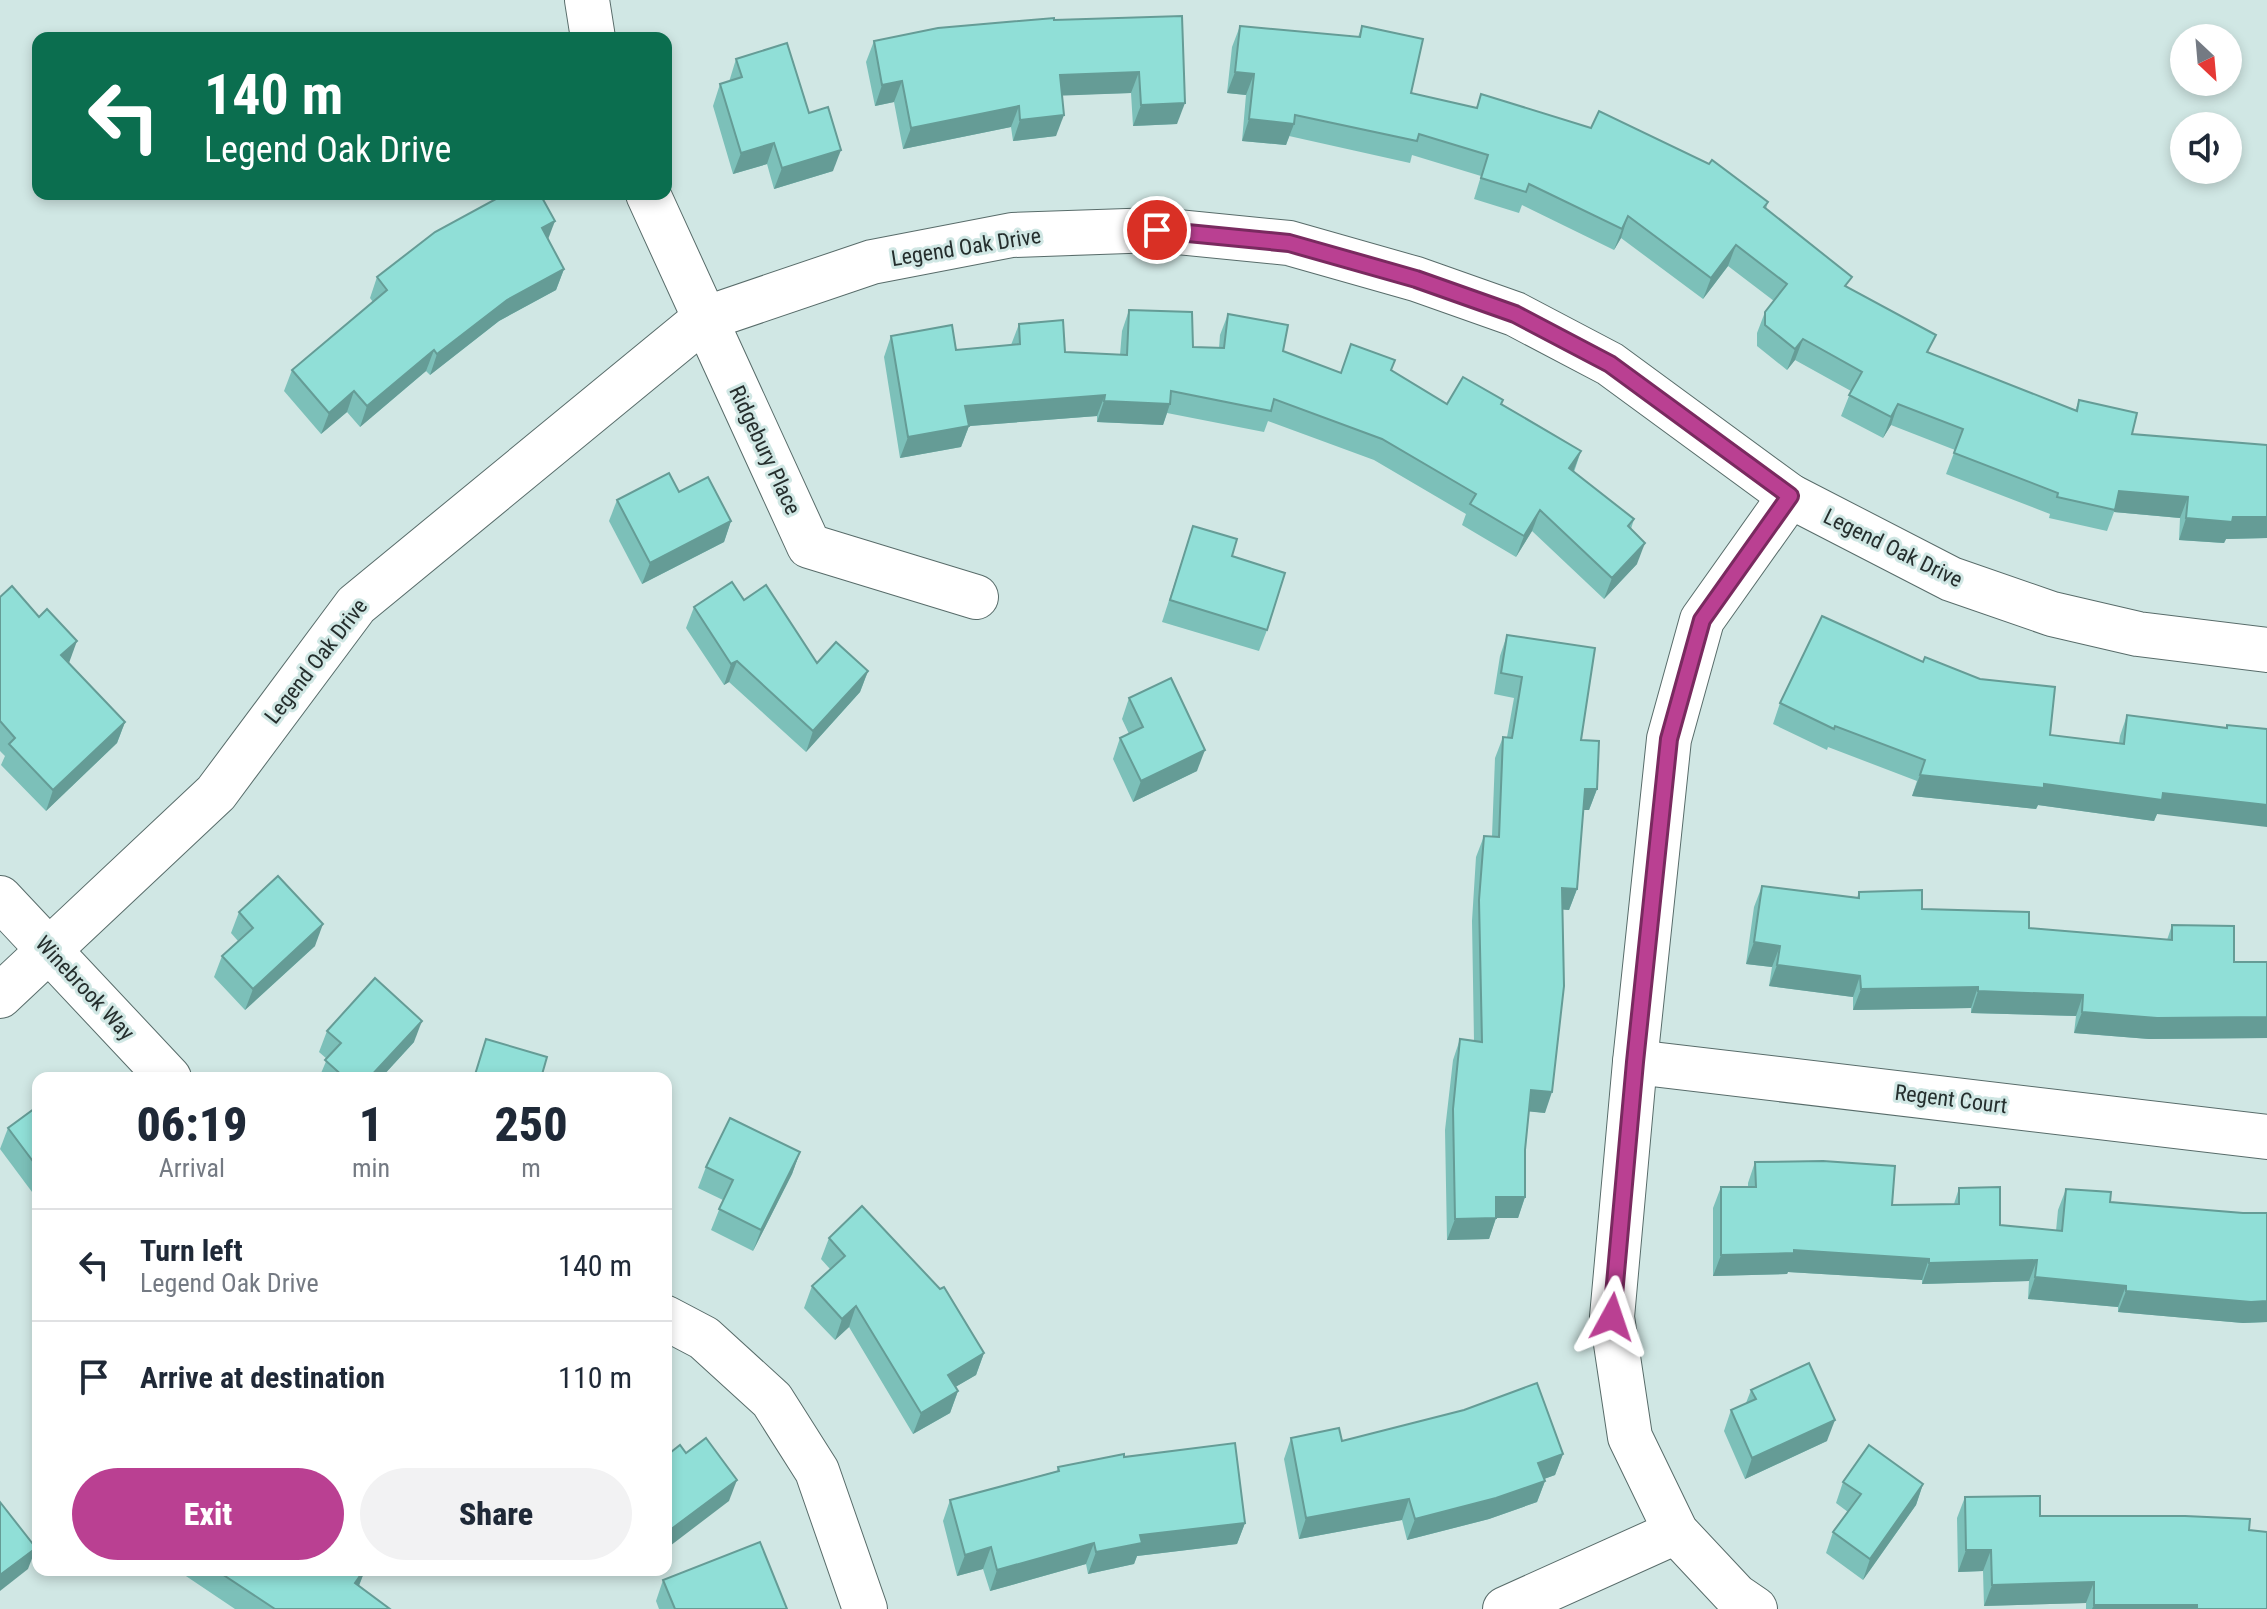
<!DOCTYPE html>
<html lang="en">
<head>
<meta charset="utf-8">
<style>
	:root { --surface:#fff; --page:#f2f2f3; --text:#1f2937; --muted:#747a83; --line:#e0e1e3; --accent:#ba4092 }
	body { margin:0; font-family:"Roboto Condensed",sans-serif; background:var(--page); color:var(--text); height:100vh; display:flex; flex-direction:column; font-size:30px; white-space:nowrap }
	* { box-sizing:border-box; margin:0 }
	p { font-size:26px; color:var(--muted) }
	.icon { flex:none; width:44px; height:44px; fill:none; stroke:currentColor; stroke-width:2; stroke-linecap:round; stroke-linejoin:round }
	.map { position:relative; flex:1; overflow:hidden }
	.drawer { position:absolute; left:32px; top:1072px; width:640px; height:504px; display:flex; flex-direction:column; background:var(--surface); border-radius:16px; box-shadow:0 4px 12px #0003 }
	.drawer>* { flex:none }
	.banner { position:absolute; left:32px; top:32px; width:640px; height:168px; border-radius:16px; box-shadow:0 4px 12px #0003; background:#0b6e4f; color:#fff; overflow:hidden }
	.needle { width:52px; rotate:154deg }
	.controls { position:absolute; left:2170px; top:24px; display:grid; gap:16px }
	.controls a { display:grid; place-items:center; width:72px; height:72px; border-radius:50%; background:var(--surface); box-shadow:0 4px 12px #0003; font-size:40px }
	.pin { position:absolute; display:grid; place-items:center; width:68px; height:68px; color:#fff; margin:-34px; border:4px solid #fff; border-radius:50%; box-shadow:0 2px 8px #0007 }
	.me { position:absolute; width:88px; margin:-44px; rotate:5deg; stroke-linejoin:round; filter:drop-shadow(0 0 6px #0008) }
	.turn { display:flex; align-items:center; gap:28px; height:168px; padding:0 40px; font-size:36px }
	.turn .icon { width:104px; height:104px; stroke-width:2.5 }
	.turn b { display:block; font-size:56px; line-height:68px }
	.eta { display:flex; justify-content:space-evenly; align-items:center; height:136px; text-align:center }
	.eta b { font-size:48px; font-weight:800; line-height:56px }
	.primary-button { display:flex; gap:16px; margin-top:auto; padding:16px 40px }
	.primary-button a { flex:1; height:92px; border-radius:48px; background:var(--accent); color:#fff; font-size:32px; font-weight:800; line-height:92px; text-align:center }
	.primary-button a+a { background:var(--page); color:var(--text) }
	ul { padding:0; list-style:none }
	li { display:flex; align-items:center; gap:24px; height:112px; padding:0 40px; border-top:2px solid var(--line) }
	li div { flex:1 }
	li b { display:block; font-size:30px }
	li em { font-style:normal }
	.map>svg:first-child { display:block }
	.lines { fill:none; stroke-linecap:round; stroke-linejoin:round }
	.minor-casing { stroke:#586c6a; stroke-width:46 }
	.minor { stroke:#fff; stroke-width:44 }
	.wall { fill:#7cc0b9 }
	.shaded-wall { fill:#659c96 }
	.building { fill:#90dfd7; stroke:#659c96; stroke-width:2 }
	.route-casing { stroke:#792a5f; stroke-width:20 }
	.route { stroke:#ba4092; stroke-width:14 }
	.labels { text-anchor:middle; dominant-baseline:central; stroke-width:6; stroke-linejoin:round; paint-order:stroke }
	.street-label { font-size:22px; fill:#252e2d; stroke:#d0e7e4 }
</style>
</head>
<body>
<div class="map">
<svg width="2267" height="1609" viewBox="0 0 2267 1609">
	<rect width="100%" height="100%" fill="#d0e7e4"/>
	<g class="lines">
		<defs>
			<g id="minor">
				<path d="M587,0L593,38"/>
				<path d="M648,194L809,546L976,597"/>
				<path d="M0,898L169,1078"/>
				<path d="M0,996L216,793L356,605L704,319L872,262L1012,235L1157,230L1289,243L1416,279L1515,314L1610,364L1790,496L1951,579L2052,614L2138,634L2267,650"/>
				<path d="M1635,1062L2267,1137"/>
				<path d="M666,1318L704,1338L772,1400L817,1471L865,1609"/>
				<path d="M1505,1609L1676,1532"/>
				<path d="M1755,1609L1736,1596L1676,1532L1630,1437L1612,1317L1635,1062L1669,739L1702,620L1790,496"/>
			</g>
		</defs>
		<use href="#minor" class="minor-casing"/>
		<use href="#minor" class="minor"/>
	</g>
	<g class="wall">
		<path d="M1182,16L1177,124L1133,126L1131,93L1062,95L1056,136L1013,141L1011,127L903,149L894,102L875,106L866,62L874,41L1054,20Z"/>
		<path d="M1240,26L1358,37L1362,26L1411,93L1768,202L1766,209L1848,287L1929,353L2075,411L2079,400L2132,434L2267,445V538L2226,539L2224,543L2179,540L2180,518L2114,512L2107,531L2049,518L2050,514L1946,474L1955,450L1891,425L1883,438L1841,416L1851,391L1795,360L1787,370L1757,346V333L1765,312L1774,301L1728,266L1703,299L1621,238L1614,250L1522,205L1519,213L1474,199L1481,176L1412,155L1410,163L1289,136L1286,145L1242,141L1246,95L1227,93L1232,47Z"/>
		<path d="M736,59L809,113L833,171L774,189L767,164L733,174L713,106L720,84L729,82Z"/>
		<path d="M548,240L564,269L556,290L499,321L430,375L426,371L360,427L347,412L321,434L284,391L292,370L373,302L370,298L377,277Z"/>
		<path d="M1129,310L1193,347L1219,348L1220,335L1228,314L1283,351L1340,373L1391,370L1447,404H1502L1581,451L1574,472L1634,519L1631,529L1637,564L1604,599L1532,531L1516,557L1462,525L1466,514L1374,460L1268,421L1264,432L1167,413L1163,425L1097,422V416L969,426L961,447L900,458L884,357L891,336L956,350L1011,345L1019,324L1065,352L1120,355L1122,331Z"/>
		<path d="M679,492L731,521L724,542L642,584L609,521L617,500Z"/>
		<path d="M1193,526L1232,556L1267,630L1259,651L1162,622Z"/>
		<path d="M0,597L69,663L125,722L117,743L46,811L1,765L5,756L0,751Z"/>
		<path d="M744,600L817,663L868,671L860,692L806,752L729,682L724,685L686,628L694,607Z"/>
		<path d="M1507,635L1581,740L1597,789L1589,810H1583L1577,889L1569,910L1562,909L1545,1113L1529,1111L1525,1150V1197L1518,1218H1496L1489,1239L1447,1240L1445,1130L1453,1060L1460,1039L1474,1041L1472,921L1476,857L1484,836H1492L1495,758L1503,737H1507L1514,698L1494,694L1500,656Z"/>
		<path d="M1129,698L1197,771L1133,802L1113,759L1120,738L1129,734L1122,719Z"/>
		<path d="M1780,703L2119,743L2120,736L2127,715L2226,728L2227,725L2267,729L2157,814L2154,821L2038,805L2036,809L1912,796L1917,781L1828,747L1827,750L1773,724Z"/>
		<path d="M1762,886L1857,898L1859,892L1922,909L2029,928L2167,940L2172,925L2234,962H2267V1038L2149,1039L2074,1033L2076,1016L1971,1013V1008L1853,1010V997L1769,986L1772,967L1746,964L1754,907Z"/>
		<path d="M239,912L315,946L245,1010L214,977L222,956L238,941L231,933Z"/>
		<path d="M327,1031L414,1042L381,1078H319L327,1059L319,1052Z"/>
		<path d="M38,1106V1200L0,1149L8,1128Z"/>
		<path d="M800,1152L792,1174L753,1251L711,1230L723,1200L698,1188L706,1167Z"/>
		<path d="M1755,1162L1892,1205L1954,1204L1959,1188L2000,1225L2056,1231L2058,1210L2066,1189L2110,1202L2243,1213H2267V1322L2243,1323L2118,1312V1307L2028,1299L2029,1281L1922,1284V1280L1788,1272L1787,1274L1713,1276V1208L1721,1187H1748V1183Z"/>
		<path d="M829,1238L940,1289L984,1353L976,1375L955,1387L958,1391L950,1413L913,1434L849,1327L835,1340L804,1308L812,1286L830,1269L821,1259Z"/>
		<path d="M1751,1390L1827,1441L1745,1479L1724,1431L1731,1410L1746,1403Z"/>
		<path d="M1291,1438L1563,1454L1555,1475L1544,1479L1545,1481L1537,1502L1489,1519L1407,1540L1402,1520L1299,1539L1284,1459Z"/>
		<path d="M1124,1457L1245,1523L1237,1544L1137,1556L1134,1564L1088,1574L1086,1564L990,1591L983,1569L957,1576L943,1521L950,1500L1057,1471L1058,1467Z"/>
		<path d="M1843,1482L1923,1484L1916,1505L1863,1580L1826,1553L1833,1532L1848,1512L1836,1503Z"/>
		<path d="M1965,1497L2040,1516L2249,1530L2267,1609H2086V1603L1984,1606L1983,1571L1958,1572L1957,1518Z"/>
		<path d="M177,1570H365L359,1586L390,1609H235Z"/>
		<path d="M663,1580L787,1609H659L656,1601Z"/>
	</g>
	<g class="shaded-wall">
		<path d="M1139,72L1131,93L1052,96L1060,75Z"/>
		<path d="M1235,72L1254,74L1246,95L1227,93Z"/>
		<path d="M902,81L894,102L875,106L882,85Z"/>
		<path d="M1185,103L1177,124L1133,126L1141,105Z"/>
		<path d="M1019,106L1011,127L903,149L911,128Z"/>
		<path d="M1064,115L1056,136L1013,141L1020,120Z"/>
		<path d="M1249,119L1294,124L1286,145L1242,141Z"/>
		<path d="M774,143L767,164L733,174L741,153Z"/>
		<path d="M841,150L833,171L774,189L782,168Z"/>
		<path d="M1628,216L1621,238L1614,250L1622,229Z"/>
		<path d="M555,221L547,242L542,228Z"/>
		<path d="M1736,245L1728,266L1703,299L1711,278Z"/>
		<path d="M564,269L556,290L499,321L430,375L437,354L507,300Z"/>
		<path d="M1803,339L1795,360L1787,370L1795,349Z"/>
		<path d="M434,350L426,371L360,427L367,406Z"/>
		<path d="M354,391L347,412L321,434L329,413Z"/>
		<path d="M1105,395L1097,416L957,427L965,406Z"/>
		<path d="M1104,401L1170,404L1163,425L1097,422Z"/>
		<path d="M1898,404L1891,425L1883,438L1891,417Z"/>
		<path d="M969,426L961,447L900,458L908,437Z"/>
		<path d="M1581,451L1573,472L1569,468Z"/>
		<path d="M2119,491L2188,497L2180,518L2114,512Z"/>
		<path d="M1540,510L1532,531L1516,557L1524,536Z"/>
		<path d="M2233,517H2267V538L2226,539L2224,543L2179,540L2186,518Z"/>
		<path d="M731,521L724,542L642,584L650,563Z"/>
		<path d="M1645,543L1637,564L1604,599L1612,578Z"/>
		<path d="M77,641L69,663L61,655Z"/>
		<path d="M737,661L729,682L724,685L731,664Z"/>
		<path d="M868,671L860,692L806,752L813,731Z"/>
		<path d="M125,722L117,743L46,811L53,790Z"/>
		<path d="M1205,750L1197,771L1133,802L1141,781Z"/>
		<path d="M1920,775L2163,793L2267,805V827L2157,814L2154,821L2038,805L2036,809L1912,796Z"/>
		<path d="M1585,789H1597L1589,810H1577Z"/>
		<path d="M1562,888L1577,889L1569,910L1554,909Z"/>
		<path d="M323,924L315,946L245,1010L253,989Z"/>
		<path d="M1754,942L1780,946L1772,967L1746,964Z"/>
		<path d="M1777,965L1860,976L1853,997L1769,986Z"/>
		<path d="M1978,987L1971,1008L1853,1010L1861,989Z"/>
		<path d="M1978,991L2083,995L2076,1016L1971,1013Z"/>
		<path d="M2082,1012L2267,1017V1038L2149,1039L2074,1033Z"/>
		<path d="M422,1021L414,1042L381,1078H369Z"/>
		<path d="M1531,1090L1552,1092L1545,1113L1523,1111Z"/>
		<path d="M800,1152L792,1174L753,1251L761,1230Z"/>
		<path d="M1496,1197H1525L1518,1218H1496L1489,1239L1447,1240L1455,1219Z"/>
		<path d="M1794,1250L1929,1259L1922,1280L1788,1272L1787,1274L1713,1276L1721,1255Z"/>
		<path d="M2037,1260L2029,1281L1922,1284L1929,1263Z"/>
		<path d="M2035,1277L2126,1286L2118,1307L2028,1299Z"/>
		<path d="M2126,1291L2267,1301V1322L2243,1323L2118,1312Z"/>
		<path d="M856,1306L849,1327L835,1340L842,1319Z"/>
		<path d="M984,1353L976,1375L940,1396L948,1375Z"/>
		<path d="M958,1391L950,1413L913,1434L921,1413Z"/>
		<path d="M1835,1420L1827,1441L1745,1479L1752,1458Z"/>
		<path d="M1563,1454L1555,1475L1530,1484L1538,1463Z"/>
		<path d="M737,1480L729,1501L666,1549V1533Z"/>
		<path d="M1545,1481L1537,1502L1489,1519L1407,1540L1415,1519Z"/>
		<path d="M1923,1484L1916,1505L1863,1580L1870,1559Z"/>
		<path d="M1409,1499L1402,1520L1299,1539L1306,1518Z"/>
		<path d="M1245,1523L1237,1544L1137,1556L1134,1564L1088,1574L1096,1552L1140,1535Z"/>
		<path d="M1094,1543L1086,1564L990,1591L997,1570Z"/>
		<path d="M991,1547L983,1569L957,1576L965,1555Z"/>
		<path d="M36,1548L28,1569L0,1591V1575Z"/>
		<path d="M1966,1550H1991L1983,1571L1958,1572Z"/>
		<path d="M365,1570L357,1590L355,1583Z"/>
		<path d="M2094,1582L2086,1603L1984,1606L1992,1585Z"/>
		<path d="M2094,1605H2197L2196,1609H2092Z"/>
	</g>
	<g class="building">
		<path d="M1182,16L1185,103L1141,105L1139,72L1060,75L1064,115L1020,120L1019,106L911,128L902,81L882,85L874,41L938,28L1054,18V20Z"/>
		<path d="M1240,26L1360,37L1362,26L1423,39L1411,93L1477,108L1481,94L1591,128L1599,111L1709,164L1712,160L1768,202L1764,207L1852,277L1845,286L1936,335L1927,352L2077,411L2079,400L2137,413L2132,434L2267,445V517H2233L2232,522L2186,518L2188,497L2119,491L2115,510L2057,497L2058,493L1954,453L1963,429L1898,404L1891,417L1849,395L1862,372L1803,339L1795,349L1765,325V312L1787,284L1736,245L1711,278L1628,216L1622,229L1529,184L1526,192L1481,178L1488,155L1419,134L1417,141L1295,115L1294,124L1249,119L1254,74L1235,72Z"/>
		<path d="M787,43L809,113L828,107L841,150L782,168L774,143L741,153L720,84L742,77L736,59Z"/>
		<path d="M505,194H540L555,221L542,228L564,269L507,300L437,354L434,350L367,406L354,391L329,413L292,370L387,290L377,277L435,232Z"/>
		<path d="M1129,310L1192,312L1193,347L1224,348L1228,314L1288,325L1283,351L1341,373L1351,344L1395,360L1391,370L1447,404L1463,377L1503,400L1501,404L1581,451L1569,468L1634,519L1628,526L1645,543L1612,578L1540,510L1524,536L1470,504L1476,494L1382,439L1274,399L1271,411L1171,391L1170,404L1104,401L1105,395L965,406L969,426L908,437L891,336L952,325L956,350L1020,344L1019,324L1063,320L1065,352L1127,355Z"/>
		<path d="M669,473L679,492L708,477L731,521L650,563L617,500Z"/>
		<path d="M1193,526L1237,539L1232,556L1285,573L1267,630L1170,600Z"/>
		<path d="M732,582L744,600L766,585L817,663L836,642L868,671L813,731L737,661L731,664L694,607Z"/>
		<path d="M12,586L39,617L47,609L77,641L61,655L125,722L53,790L9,744L15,738L0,721V597Z"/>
		<path d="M1822,616L1923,662L1925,657L1980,679L2055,687L2050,735L2124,744L2127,715L2227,728V725L2267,729V805L2163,793L2162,800L2044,784V788L1920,775L1925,760L1835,726L1834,729L1780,703Z"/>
		<path d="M1507,635L1595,648L1581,740L1599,741L1597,789H1585L1577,889L1562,888L1564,986L1552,1092L1531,1090L1525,1150V1197H1496V1218L1455,1219L1453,1109L1460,1039L1482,1042L1479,900L1484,836L1499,837L1503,737L1512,738L1522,677L1501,673Z"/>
		<path d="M1171,678L1205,750L1141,781L1120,738L1143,727L1129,698Z"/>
		<path d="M278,876L323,924L253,989L222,956L253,928L239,912Z"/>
		<path d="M1762,886L1859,898V892L1922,890V909L2029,912V928L2172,940V925L2234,926V962H2267V1017L2157,1018L2082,1012L2083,995L1978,991V987L1861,989L1860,976L1777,965L1780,946L1754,942Z"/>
		<path d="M375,978L422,1021L369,1078H345L325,1060L341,1043L327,1031Z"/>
		<path d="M486,1039L547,1057L541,1078H474Z"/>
		<path d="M38,1106V1168L8,1128Z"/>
		<path d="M730,1118L800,1152L761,1230L719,1209L733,1180L706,1167Z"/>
		<path d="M1823,1161L1895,1166L1892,1205L1959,1204V1188L2000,1187V1225L2062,1231L2066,1189L2111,1192L2110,1202L2243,1213H2267V1301L2251,1302L2126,1291V1286L2035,1277L2037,1260L1929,1263V1259L1794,1250V1253L1721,1255V1187H1756L1755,1162Z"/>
		<path d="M862,1206L940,1289L944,1287L984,1353L948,1375L958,1391L921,1413L856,1306L842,1319L812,1286L845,1256L829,1238Z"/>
		<path d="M1809,1363L1835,1420L1752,1458L1731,1410L1756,1399L1751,1390Z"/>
		<path d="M1537,1383L1563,1454L1538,1463L1545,1481L1496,1498L1415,1519L1409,1499L1306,1518L1291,1438L1339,1428L1342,1441L1464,1410Z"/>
		<path d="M706,1438L737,1480L666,1533V1456L680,1445L686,1453Z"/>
		<path d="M1235,1443L1245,1523L1140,1535L1142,1543L1096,1552L1094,1543L997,1570L991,1547L965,1555L950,1500L1059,1471L1058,1467L1124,1454V1457Z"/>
		<path d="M1869,1445L1923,1484L1870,1559L1833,1532L1861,1494L1843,1482Z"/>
		<path d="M2040,1496V1516H2185L2250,1519L2249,1530L2267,1532V1609H2197V1605H2094V1582L1992,1585L1991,1550H1966L1965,1497Z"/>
		<path d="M0,1502L36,1548L0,1575Z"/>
		<path d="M760,1542L787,1609H675L663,1580Z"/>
		<path d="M216,1570H364L355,1583L390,1609H275Z"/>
	</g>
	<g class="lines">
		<defs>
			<path id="route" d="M1157,230L1289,243L1416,279L1515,314L1610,364L1790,496L1702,620L1669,739L1635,1062L1612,1317"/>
		</defs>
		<use href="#route" class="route-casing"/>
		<use href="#route" class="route"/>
	</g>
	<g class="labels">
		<g class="street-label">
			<text transform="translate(966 247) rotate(-9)">Legend Oak Drive</text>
			<text transform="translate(765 450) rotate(65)">Ridgebury Place</text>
			<text transform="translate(1893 548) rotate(26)">Legend Oak Drive</text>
			<text transform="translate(316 661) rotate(-52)">Legend Oak Drive</text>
			<text transform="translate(85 988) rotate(47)">Winebrook Way</text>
			<text transform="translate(1951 1099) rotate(7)">Regent Court</text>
		</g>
	</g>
</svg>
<div class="controls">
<a><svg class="needle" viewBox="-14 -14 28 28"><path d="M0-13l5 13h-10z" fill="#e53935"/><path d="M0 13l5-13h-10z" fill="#747a83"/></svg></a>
<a><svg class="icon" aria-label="sound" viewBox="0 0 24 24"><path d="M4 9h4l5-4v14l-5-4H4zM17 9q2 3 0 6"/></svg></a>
</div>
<div class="pin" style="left:1157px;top:230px;background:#d93025"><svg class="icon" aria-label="arrive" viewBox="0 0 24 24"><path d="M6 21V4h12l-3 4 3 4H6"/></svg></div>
<svg class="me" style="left:1612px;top:1317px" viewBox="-20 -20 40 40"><path d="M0-17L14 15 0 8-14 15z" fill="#ba4092" stroke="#fff" stroke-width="4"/></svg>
<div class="banner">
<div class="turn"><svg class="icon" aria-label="left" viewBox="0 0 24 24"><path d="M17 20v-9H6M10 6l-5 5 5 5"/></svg><div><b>140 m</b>Legend Oak Drive</div></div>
</div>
<section class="drawer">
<div class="eta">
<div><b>06:19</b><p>Arrival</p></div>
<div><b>1</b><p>min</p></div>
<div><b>250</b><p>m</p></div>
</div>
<ul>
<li><svg class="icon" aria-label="left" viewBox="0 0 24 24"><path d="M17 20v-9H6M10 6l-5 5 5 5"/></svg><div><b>Turn left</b><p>Legend Oak Drive</p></div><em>140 m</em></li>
<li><svg class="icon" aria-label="arrive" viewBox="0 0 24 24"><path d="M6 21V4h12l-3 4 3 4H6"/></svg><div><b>Arrive at destination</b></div><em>110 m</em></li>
</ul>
<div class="primary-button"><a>Exit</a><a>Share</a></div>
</section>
</div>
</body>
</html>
